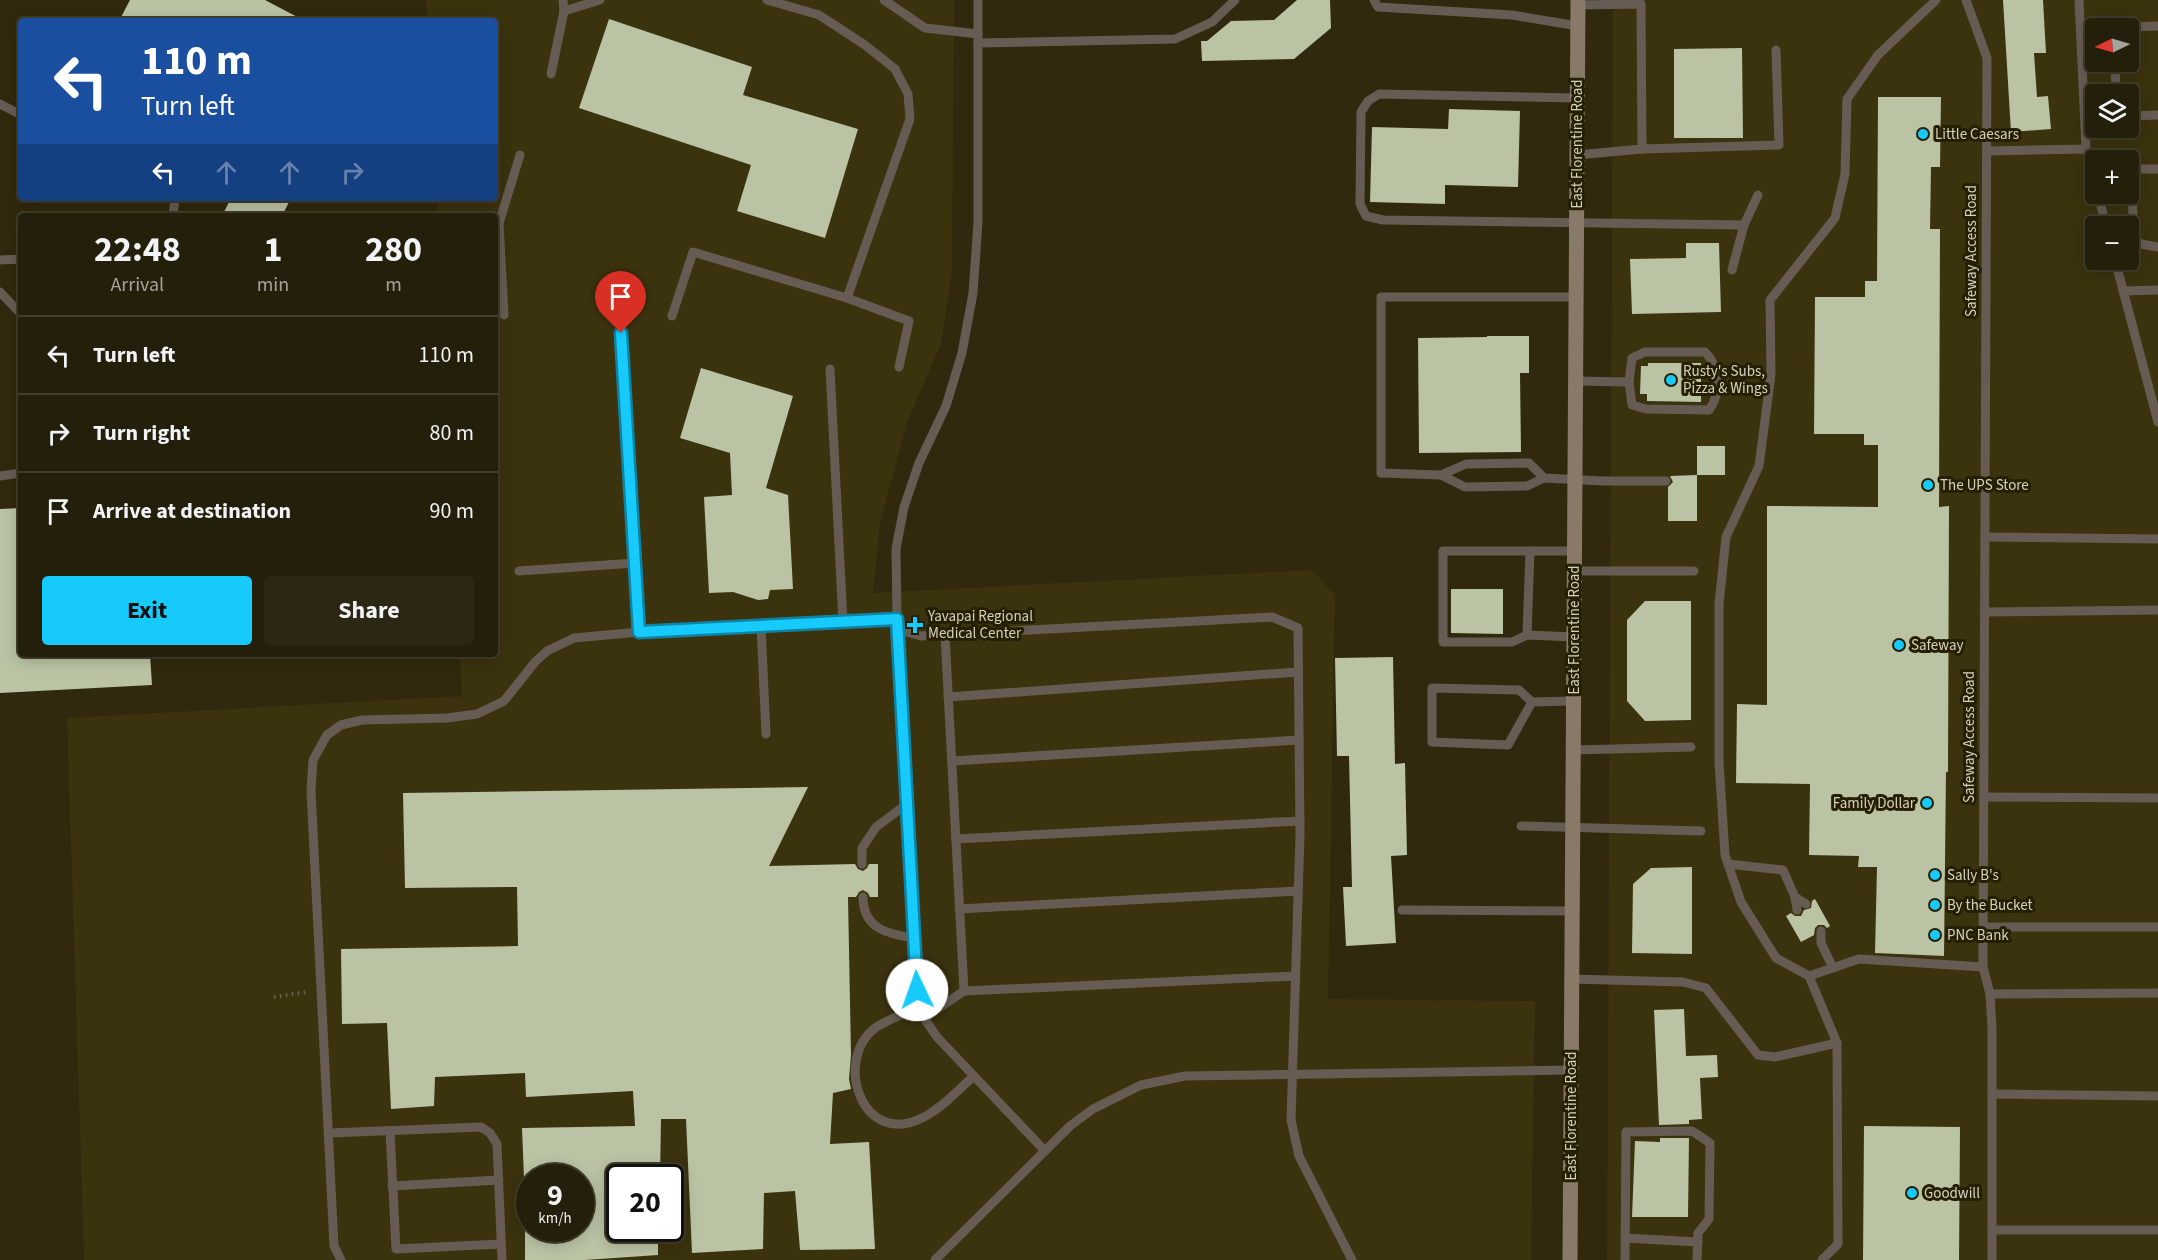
<!DOCTYPE html>
<html lang="en">
<head>
<meta charset="utf-8">
<style>
	:root { --surface:#241f0a; --page:#2c2713; --text:#f1f3f6; --muted:#a3a29c; --line:#413d2b; --accent:#16cafb }
	body { margin:0; font-family:"Source Sans 3",sans-serif; background:var(--page); color:var(--text); height:100vh; display:flex; flex-direction:column; font-size:22px; white-space:nowrap }
	* { box-sizing:border-box; margin:0 }
	p { font-size:20px; color:var(--muted) }
	.icon { flex:none; width:33px; height:33px; fill:none; stroke:currentColor; stroke-width:2; stroke-linecap:round; stroke-linejoin:round }
	.map { position:relative; flex:1; overflow:hidden }
	.sheet { position:absolute; left:18px; top:213px; width:480px; height:444px; display:flex; flex-direction:column; background:var(--surface); border-radius:6px; box-shadow:0 3px 15px #0003,0 0 0 2px var(--line) }
	.sheet>* { flex:none }
	.guide { position:absolute; left:18px; top:18px; width:480px; height:183px; border-radius:6px; box-shadow:0 3px 15px #0003,0 0 0 2px var(--line); background:#1a4fa0; color:#fff; overflow:hidden }
	.needle { width:39px; rotate:265deg }
	.buttons { position:absolute; left:2085px; top:18px; display:grid; gap:12px }
	.buttons a { display:grid; place-items:center; width:54px; height:54px; border-radius:6px; background:var(--surface); box-shadow:0 3px 15px #0003,0 0 0 2px var(--line); font-size:30px }
	.speed { position:absolute; left:516px; top:1164px; display:flex; gap:12px; font-size:30px; font-weight:700; text-align:center }
	.speed>* { display:grid; place-content:center; width:78px; height:78px; border-radius:50%; background:var(--surface); box-shadow:0 3px 15px #0003,0 0 0 2px var(--line); line-height:1 }
	.speed small { font-size:15px; font-weight:400 }
	.speed .limit { border:3px solid #111; border-radius:9px; background:#fff; color:#111 }
	.pin { position:absolute; display:grid; place-items:center; width:51px; height:51px; color:#fff; margin:-62px -26px; border-radius:50% 50% 50% 0; rotate:-45deg; box-shadow:0 0 6px #0007 }
	.pin .icon { rotate:45deg }
	.me { position:absolute; width:66px; margin:-33px; rotate:357deg; stroke-linejoin:round; filter:drop-shadow(0 0 4px #0008) }
	.turn { display:flex; align-items:center; gap:21px; height:126px; padding:0 24px; font-size:27px }
	.turn .icon { width:78px; height:78px; stroke-width:2.5 }
	.turn b { display:block; font-size:42px; line-height:51px }
	.lanes { display:flex; align-items:center; height:57px; padding:0 24px; background:#0003; justify-content:center; gap:30px; direction:ltr }
	.lanes .off { opacity:.35 }
	.eta { display:flex; justify-content:space-evenly; align-items:center; height:102px; text-align:center }
	.eta b { font-size:36px; font-weight:700; line-height:42px }
	.button { display:flex; gap:12px; margin-top:auto; padding:12px 24px }
	.button a { flex:1; height:69px; border-radius:6px; background:var(--accent); color:#111; font-size:24px; font-weight:700; line-height:69px; text-align:center }
	.button a+a { background:var(--page); color:var(--text) }
	ul { padding:0; list-style:none }
	li { display:flex; align-items:center; gap:18px; height:78px; padding:0 24px; border-top:2px solid var(--line) }
	li div { flex:1 }
	li b { display:block; font-size:22px }
	li em { font-style:normal }
	.map>svg:first-child { display:block }
	.built { fill:#3b320e; fill-rule:evenodd }
	.building { fill:#bac3a4 }
	.lines { fill:none; stroke-linecap:round; stroke-linejoin:round }
	.path { stroke:#69634b; stroke-width:4; stroke-dasharray:1.5 4.5; stroke-linecap:butt }
	.lane { stroke:#665c53; stroke-width:9 }
	.secondary { stroke:#887969; stroke-width:15 }
	.route-casing { stroke:#0e83a3; stroke-width:15 }
	.route { stroke:#16cafb; stroke-width:10 }
	.poi-dot { fill:#16cafb; stroke:#261f04; stroke-width:2 }
	.labels { text-anchor:middle; dominant-baseline:central; stroke-width:6; stroke-linejoin:round; paint-order:stroke }
	.poi-label { font-size:15px; fill:#d5d1c1; stroke:#261f04; text-anchor:start }
	.street-label { font-size:15px; fill:#d5d1c1; stroke:#261f04 }
</style>
</head>
<body>
<div class="map">
<svg width="2158" height="1260" viewBox="0 0 2158 1260">
	<rect width="100%" height="100%" fill="#30290d"/>
	<g class="built">
		<path d="M426,0H954L952,272L941,344L908,420L880,523L873,593L1312,570L1335,595L1328,999L1535,1001L1531,1260H84L67,718L462,696L460,654H495V216H438L437,198H495V21H427ZM530,1178H580V1228H530ZM620,1178H670V1228H620Z"/>
		<path d="M1613,0H2158V1260H1607ZM2096,28H2128V62H2096ZM2096,94H2128V128H2096ZM2096,160H2128V194H2096ZM2096,226H2128V260H2096Z"/>
	</g>
	<g class="building">
		<path d="M130,0H265L305,21H119Z"/>
		<path d="M1297,0H1330L1331,28L1294,59L1202,61L1201,41H1207L1231,21L1274,20Z"/>
		<path d="M2003,0H2043L2046,53H2034L2037,97L2048,96L2051,129L2011,132Z"/>
		<path d="M609,19L752,67L743,95L858,129L825,238L737,211L751,165L579,108Z"/>
		<path d="M1742,48L1743,138H1674V49Z"/>
		<path d="M1878,97H1941L1940,167H1931L1930,229H1940L1939,507L1949,506L1948,772H1946L1944,956L1875,953L1877,867H1858L1859,856L1809,855L1810,784L1736,783L1737,704L1767,705V506L1878,507V445H1864V434H1814L1815,297H1865V281H1877Z"/>
		<path d="M1449,109L1520,111L1518,187L1445,185V204L1370,202L1372,127L1448,129Z"/>
		<path d="M231,198H291L282,216H222Z"/>
		<path d="M1686,243H1719L1721,312L1632,314L1630,259L1686,258Z"/>
		<path d="M1487,336H1529V373H1520L1521,452L1419,453L1418,338L1487,337Z"/>
		<path d="M1648,363H1701V402L1647,401V394H1640L1641,366H1648Z"/>
		<path d="M701,368L793,396L766,488L788,495L793,589L770,590L768,599L758,600L733,592L709,593L704,497L732,495L730,453L680,438Z"/>
		<rect x="1697" y="446" width="28" height="29"/>
		<path d="M1670,476L1697,475V521H1668V487L1673,482Z"/>
		<path d="M21,508V654H150L152,685L0,693V509Z"/>
		<path d="M1451,589H1503V634L1451,633Z"/>
		<path d="M1645,601H1691V720L1645,721L1627,701V620Z"/>
		<path d="M1393,657L1395,764L1405,763L1407,855L1391,856L1396,943L1346,946L1343,887H1352L1349,756H1337L1335,658Z"/>
		<path d="M808,787L769,866L855,864L858,869L863,871L867,868L869,864H878V897H870L868,893L863,890L859,892L856,897H848L851,1055L849,1079L851,1089L833,1093L830,1144L869,1142L875,1249L800,1250L795,1191L764,1193L763,1249L692,1253L686,1119H661L660,1178H620V1228H658V1255L585,1260H525V1228H580V1178H524L522,1128L635,1126L633,1091L526,1097L525,1073L435,1077L434,1106L391,1109L387,1023L342,1024L341,949L518,946L517,887L405,888L403,793Z"/>
		<path d="M1692,867V954L1632,953L1633,884L1651,868Z"/>
		<path d="M1815,899L1830,926L1827,928L1824,925H1818L1815,928L1814,935L1801,942L1786,916L1791,913L1795,916H1801L1804,910L1811,908L1812,901Z"/>
		<path d="M1684,1009L1686,1056L1717,1055L1718,1077L1700,1078L1702,1119L1689,1120V1124L1659,1125L1654,1010Z"/>
		<path d="M1864,1126L1960,1127L1959,1260H1863Z"/>
		<path d="M1660,1138H1689L1688,1217H1632L1635,1141L1660,1142Z"/>
	</g>
	<g class="lines">
		<path class="path" d="M274,997L307,992"/>
		<g class="lane">
			<path d="M884,0L925,28L978,34"/>
			<path d="M978,0V222L973,293L962,353L946,406L919,463L904,507L896,549L897,619L917,990L924,1018L937,1037L1045,1151"/>
			<path d="M1374,0L1378,7L1512,15L1578,26"/>
			<path d="M1936,0L1878,55L1847,99L1845,174L1835,218L1770,300L1771,374L1759,466L1726,537L1719,604V762L1725,855L1741,902L1776,958L1809,976L1859,959L1983,967"/>
			<path d="M1966,0L1987,58L1983,967L1990,994L1992,1028V1260"/>
			<path d="M2079,0L2086,149"/>
			<path d="M564,11L600,0"/>
			<path d="M2096,28L2158,26"/>
			<path d="M978,43L1175,39L1212,22L1235,0"/>
			<path d="M2115,62L2116,94"/>
			<path d="M551,74L564,11L563,0"/>
			<path d="M1577,98L1379,94L1368,101L1361,112L1360,204L1366,216L1383,220L1744,225"/>
			<path d="M0,104L21,115"/>
			<path d="M2128,114L2131,116L2158,115"/>
			<path d="M1642,149L1779,145L1776,50"/>
			<path d="M1987,151L2086,149L2096,184"/>
			<path d="M1577,155L1642,149L1641,4L1578,5"/>
			<path d="M2128,169H2158"/>
			<path d="M2131,169L2134,238L2141,244L2158,247"/>
			<path d="M2098,194L2106,226"/>
			<path d="M173,216L175,198"/>
			<path d="M0,260L21,259"/>
			<path d="M2115,260L2158,422"/>
			<path d="M1732,270L1744,225L1758,195"/>
			<path d="M2123,291L2158,290"/>
			<path d="M0,292L21,314"/>
			<path d="M1576,297H1381V473L1441,475L1465,487L1527,486L1544,478L1603,481H1666"/>
			<path d="M847,298L909,321L899,367"/>
			<path d="M620,314L639,632"/>
			<path d="M504,315L499,223L520,155"/>
			<path d="M672,316L693,252L847,298L910,119L908,94L895,69L865,45L819,15L767,0"/>
			<path d="M1645,352H1705C1720,366 1721,394 1709,410L1646,409L1632,405L1629,382L1632,358Z"/>
			<path d="M830,369L843,622"/>
			<path d="M1576,381L1629,382"/>
			<path d="M1441,475L1466,464L1529,463L1544,478"/>
			<path d="M0,476L21,473"/>
			<path d="M1985,537L2158,539"/>
			<path d="M519,571L635,563"/>
			<path d="M1574,571H1694"/>
			<path d="M1985,612L2158,610"/>
			<path d="M761,626L766,734"/>
			<path d="M1527,635L1530,551"/>
			<path d="M1574,637L1527,635L1512,642H1443V551H1575"/>
			<path d="M948,697L1298,672"/>
			<path d="M1532,702L1508,745L1432,742V688L1519,690L1532,702L1574,701"/>
			<path d="M1574,750L1691,747"/>
			<path d="M952,761L1299,740"/>
			<path d="M1984,797L2158,798"/>
			<path d="M1521,826L1701,831"/>
			<path d="M956,839L1300,821"/>
			<path d="M862,864V848L876,827L907,804"/>
			<path d="M1728,864L1783,870L1795,897L1797,910"/>
			<path d="M863,897C863,929 888,934 914,938"/>
			<path d="M1795,897L1806,904"/>
			<path d="M959,909L1298,891"/>
			<path d="M1402,910L1572,911"/>
			<path d="M1983,927H2158"/>
			<path d="M1821,931V943L1833,968"/>
			<path d="M1809,976L1837,1043L1838,1244L1822,1260"/>
			<path d="M1572,979L1683,982L1706,988L1758,1055L1775,1057L1837,1043"/>
			<path d="M964,991L1295,976"/>
			<path d="M1990,994L2158,993"/>
			<path d="M921,1006C907,1013 888,1019 875,1028C833,1060 862,1150 924,1117C943,1107 958,1090 974,1076"/>
			<path d="M924,1018L964,991L945,635"/>
			<path d="M1992,1094L2158,1096"/>
			<path d="M390,1131L396,1249L501,1244"/>
			<path d="M330,1133L481,1127L490,1133L497,1144L502,1260"/>
			<path d="M392,1186L499,1180"/>
			<path d="M1992,1230H2158"/>
			<path d="M1625,1238L1698,1242"/>
			<path d="M341,1260L334,1246L311,791L313,760L327,735L341,725L362,720L447,718L477,714L504,701L535,662L547,651L574,638L639,632L897,619L907,632L921,636L1272,617L1298,628L1300,835L1291,1120L1299,1156L1352,1260"/>
			<path d="M935,1260L1070,1126L1093,1109L1141,1085L1185,1076L1571,1070"/>
			<path d="M1625,1260L1626,1132L1692,1131L1710,1143L1709,1219L1698,1233L1697,1260"/>
		</g>
		<path class="secondary" d="M1570,1260L1578,0"/>
	</g>
	<g class="lines">
		<defs>
			<path id="route" d="M621,333L639,632L897,619L917,990"/>
		</defs>
		<use href="#route" class="route-casing"/>
		<use href="#route" class="route"/>
	</g>
	<g class="poi-dot">
		<circle cx="1923" cy="134" r="6"/>
		<circle cx="1671" cy="380" r="6"/>
		<circle cx="1928" cy="485" r="6"/>
		<path d="M912 616h6v6h6v6h-6v6h-6v-6h-6v-6h6z"/>
		<circle cx="1899" cy="645" r="6"/>
		<circle cx="1927" cy="803" r="6"/>
		<circle cx="1935" cy="875" r="6"/>
		<circle cx="1935" cy="905" r="6"/>
		<circle cx="1935" cy="935" r="6"/>
		<circle cx="1912" cy="1193" r="6"/>
	</g>
	<g class="labels">
		<g class="poi-label">
			<text x="1935" y="134">Little Caesars</text>
			<text x="1683" y="371">Rusty's Subs,<tspan x="1683" dy="17">Pizza &amp; Wings</tspan></text>
			<text x="1940" y="485">The UPS Store</text>
			<text x="928" y="616">Yavapai Regional<tspan x="928" dy="17">Medical Center</tspan></text>
			<text x="1911" y="645">Safeway</text>
			<text x="1915" y="803" text-anchor="end">Family Dollar</text>
			<text x="1947" y="875">Sally B's</text>
			<text x="1947" y="905">By the Bucket</text>
			<text x="1947" y="935">PNC Bank</text>
			<text x="1924" y="1193">Goodwill</text>
		</g>
		<g class="street-label">
			<text transform="translate(1577 144) rotate(-90)">East Florentine Road</text>
			<text transform="translate(1971 251) rotate(-90)">Safeway Access Road</text>
			<text transform="translate(1574 630) rotate(-90)">East Florentine Road</text>
			<text transform="translate(1969 737) rotate(-90)">Safeway Access Road</text>
			<text transform="translate(1571 1116) rotate(-90)">East Florentine Road</text>
		</g>
	</g>
</svg>
<div class="buttons">
<a><svg class="needle" viewBox="-14 -14 28 28"><path d="M0-13l5 13h-10z" fill="#e53935"/><path d="M0 13l5-13h-10z" fill="#a3a29c"/></svg></a>
<a><svg class="icon" aria-label="layers" viewBox="0 0 24 24"><path d="M12 4l9 5-9 5-9-5zM3 14l9 5 9-5"/></svg></a>
<a>+</a>
<a>−</a>
</div>
<div class="speed"><div>9<small>km/h</small></div><div class="limit">20</div></div>
<div class="pin" style="left:621px;top:333px;background:#d93025"><svg class="icon" aria-label="arrive" viewBox="0 0 24 24"><path d="M6 21V4h12l-3 4 3 4H6"/></svg></div>
<svg class="me" style="left:917px;top:990px" viewBox="-20 -20 40 40"><circle r="19" fill="#fff"/><path d="M0-13L10 11 0 6-10 11z" fill="#16cafb"/></svg>
<div class="guide">
<div class="turn"><svg class="icon" aria-label="left" viewBox="0 0 24 24"><path d="M17 20v-9H6M10 6l-5 5 5 5"/></svg><div><b>110 m</b>Turn left</div></div>
<div class="lanes"><svg class="icon" aria-label="left" viewBox="0 0 24 24"><path d="M17 20v-9H6M10 6l-5 5 5 5"/></svg><svg class="icon off" aria-label="ahead" viewBox="0 0 24 24"><path d="M12 20V5M6 11l6-6 6 6"/></svg><svg class="icon off" aria-label="ahead" viewBox="0 0 24 24"><path d="M12 20V5M6 11l6-6 6 6"/></svg><svg class="icon off" aria-label="right" viewBox="0 0 24 24"><path d="M7 20v-9h11M14 6l5 5-5 5"/></svg></div>
</div>
<section class="sheet">
<div class="eta">
<div><b>22:48</b><p>Arrival</p></div>
<div><b>1</b><p>min</p></div>
<div><b>280</b><p>m</p></div>
</div>
<ul>
<li><svg class="icon" aria-label="left" viewBox="0 0 24 24"><path d="M17 20v-9H6M10 6l-5 5 5 5"/></svg><div><b>Turn left</b></div><em>110 m</em></li>
<li><svg class="icon" aria-label="right" viewBox="0 0 24 24"><path d="M7 20v-9h11M14 6l5 5-5 5"/></svg><div><b>Turn right</b></div><em>80 m</em></li>
<li><svg class="icon" aria-label="arrive" viewBox="0 0 24 24"><path d="M6 21V4h12l-3 4 3 4H6"/></svg><div><b>Arrive at destination</b></div><em>90 m</em></li>
</ul>
<div class="button"><a>Exit</a><a>Share</a></div>
</section>
</div>
</body>
</html>
